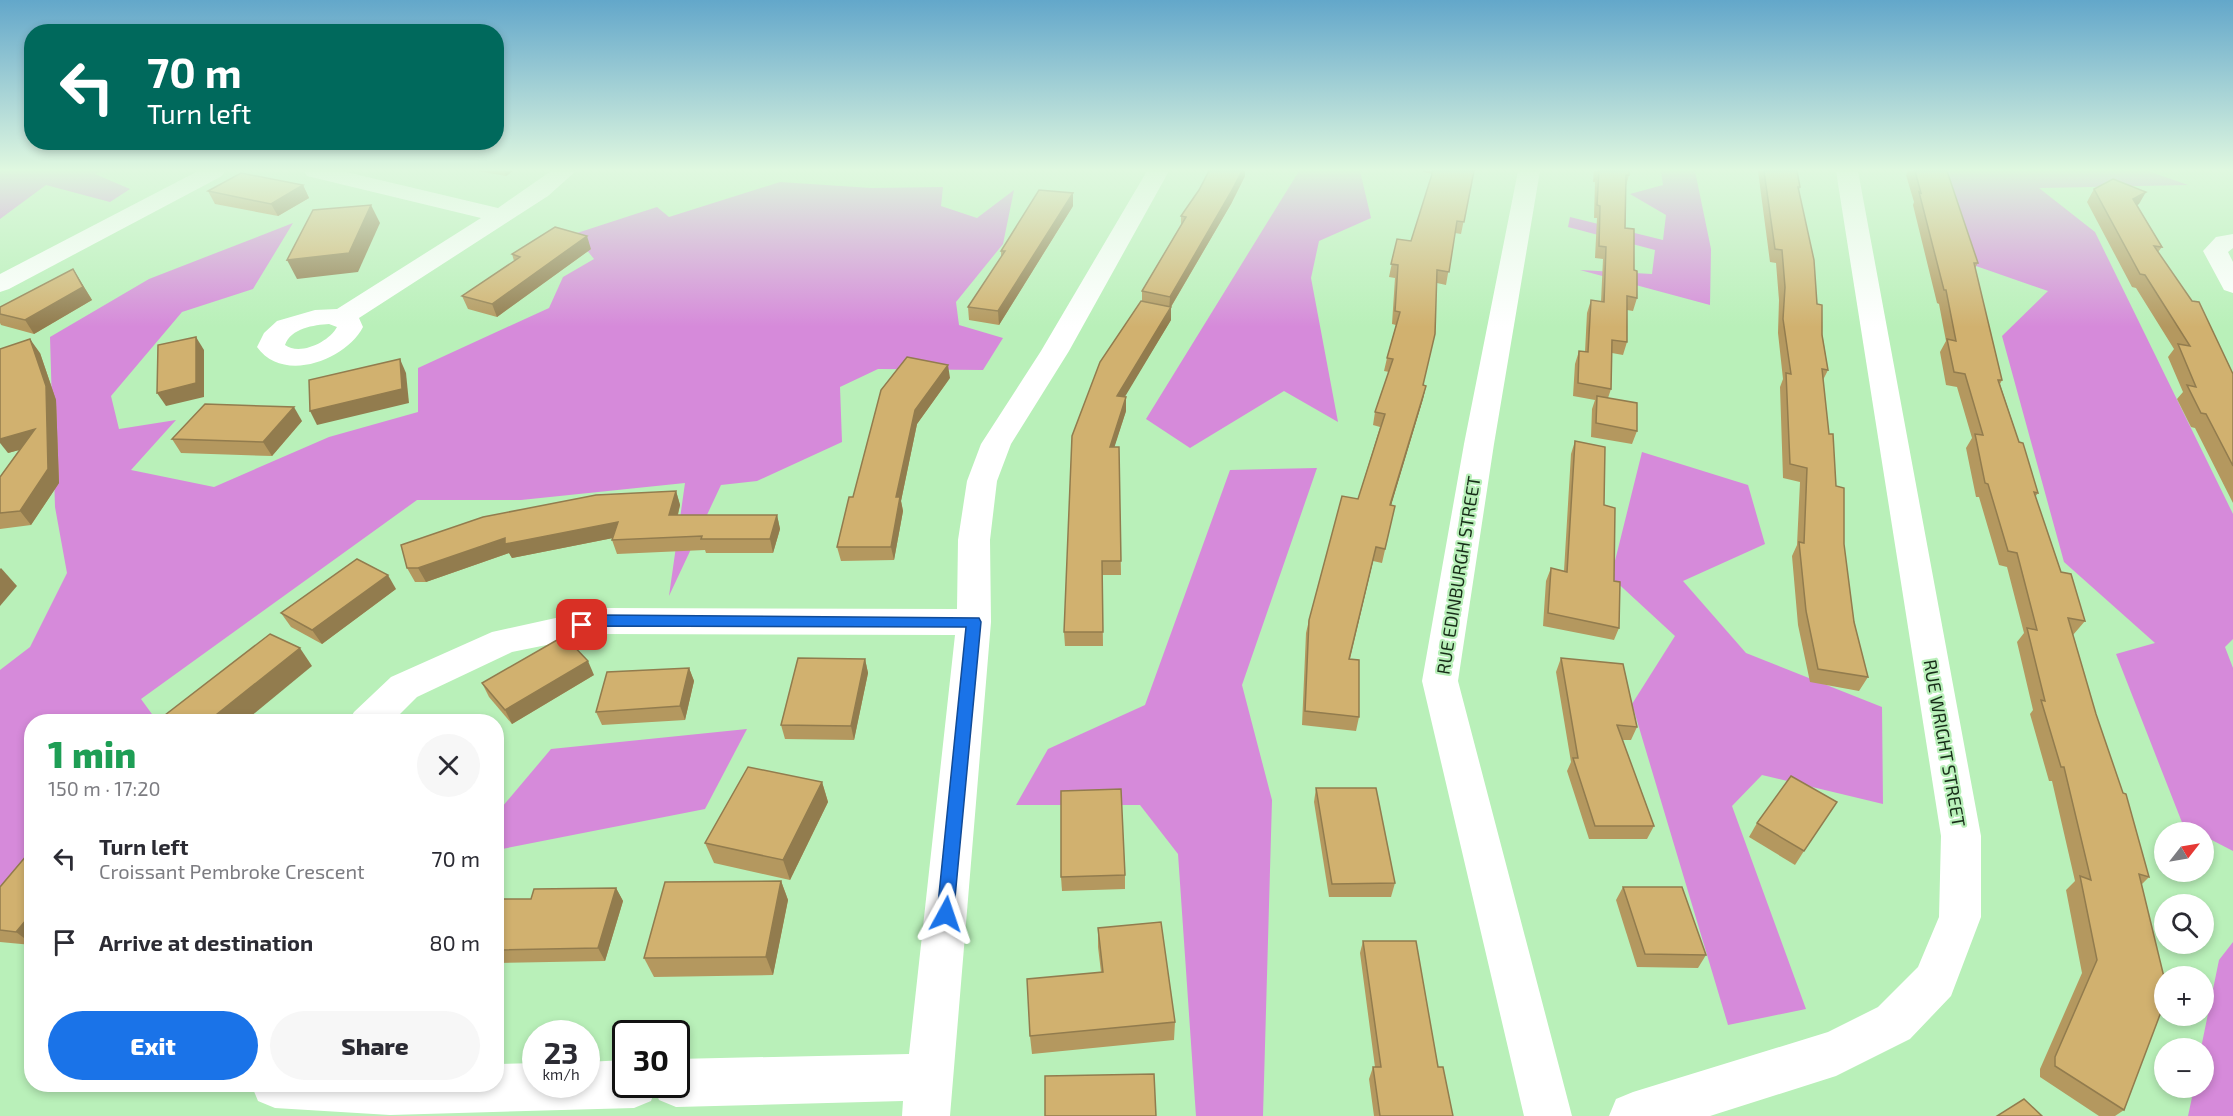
<!DOCTYPE html>
<html lang="en">
<head>
<meta charset="utf-8">
<style>
	:root { --surface:#fff; --page:#f7f7f7; --text:#2b2b33; --muted:#7c7c81; --accent:#1a73e8 }
	body { margin:0; font-family:"Exo 2",sans-serif; background:var(--page); color:var(--text); height:100vh; display:flex; flex-direction:column; font-size:22px; white-space:nowrap }
	* { box-sizing:border-box; margin:0 }
	p { font-size:20px; color:var(--muted) }
	.icon { flex:none; width:33px; height:33px; fill:none; stroke:currentColor; stroke-width:2; stroke-linecap:round; stroke-linejoin:round }
	.map { position:relative; flex:1; overflow:hidden }
	.panel { position:absolute; left:24px; top:714px; width:480px; height:378px; display:flex; flex-direction:column; background:var(--surface); border-radius:24px; box-shadow:0 3px 9px #0003 }
	.panel>* { flex:none }
	.banner { position:absolute; left:24px; top:24px; width:480px; height:126px; border-radius:24px; box-shadow:0 3px 9px #0003; background:#00695c; color:#fff; overflow:hidden }
	.needle { width:39px; rotate:59deg }
	.controls { position:absolute; left:2154px; top:822px; display:grid; gap:12px }
	.controls a { display:grid; place-items:center; width:60px; height:60px; border-radius:50%; background:var(--surface); box-shadow:0 3px 9px #0003; font-size:30px }
	.speed { position:absolute; left:522px; top:1020px; display:flex; gap:12px; font-size:30px; font-weight:700; text-align:center }
	.speed>* { display:grid; place-content:center; width:78px; height:78px; border-radius:50%; background:var(--surface); box-shadow:0 3px 9px #0003; line-height:1 }
	.speed small { font-size:15px; font-weight:400 }
	.speed .limit { border:3px solid #111; border-radius:9px; background:#fff; color:#111 }
	.pin { position:absolute; display:grid; place-items:center; width:51px; height:51px; color:#fff; margin:-26px; border-radius:12px; box-shadow:0 3px 9px #0006 }
	.me { position:absolute; width:66px; margin:-33px; rotate:5deg; stroke-linejoin:round; filter:drop-shadow(0 0 4px #0008) }
	.turn { display:flex; align-items:center; gap:21px; height:126px; padding:0 24px; font-size:27px }
	.turn .icon { width:78px; height:78px; stroke-width:2.5 }
	.turn b { display:block; font-size:42px; line-height:51px }
	.round { display:grid; place-items:center; flex:none; width:63px; height:63px; border-radius:32px; background:var(--page) }
	.overview { display:flex; align-items:center; justify-content:space-between; height:102px; padding:0 24px }
	h1 { font-size:36px; font-weight:800; line-height:45px; color:#1e9e55 }
	.cta { display:flex; gap:12px; margin-top:auto; padding:12px 24px }
	.cta a { flex:1; height:69px; border-radius:36px; background:var(--accent); color:#fff; font-size:24px; font-weight:800; line-height:69px; text-align:center }
	.cta a+a { background:var(--page); color:var(--text) }
	ul { padding:0; list-style:none }
	li { display:flex; align-items:center; gap:18px; height:84px; padding:0 24px }
	li div { flex:1 }
	li b { display:block; font-size:22px }
	li em { font-style:normal }
	.map>svg:first-child { display:block }
	.forest { fill:#d68ada }
	.lines { fill:none; stroke-linecap:round; stroke-linejoin:round }
	.minor { fill:#fff; fill-rule:evenodd }
	.wall { fill:#b4985f }
	.shaded-wall { fill:#927c4e }
	.building { fill:#d1b16f; stroke:#927c4e; stroke-width:1.5 }
	.route { fill:#1a73e8; stroke:#114b97; stroke-width:1.5 }
	.labels { text-anchor:middle; dominant-baseline:central; stroke-width:4.5; stroke-linejoin:round; paint-order:stroke }
	.street-label { font-size:18px; fill:#182d19; stroke:#b9f0b9 }
</style>
</head>
<body>
<div class="map">
<svg width="2233" height="1116" viewBox="0 0 2233 1116">
	<rect width="100%" height="100%" fill="#b9f0b9"/>
	<g class="forest">
		<path d="M0,171H102L95,174L130,189L110,202L46,185L0,219Z"/>
		<path d="M1299,171H1360L1371,218L1319,241L1311,278L1338,422L1284,391L1190,448L1146,419Z"/>
		<path d="M1661,171H1695L1711,249L1710,305L1580,270L1652,274L1655,250L1568,227L1570,217L1663,240L1666,215L1630,194L1663,185Z"/>
		<path d="M1945,171H2148L2188,185L2039,188L2095,232L2233,514V639L2225,647L2233,668V851L2204,836V832H2197L2183,825L2116,654L2155,643L2064,562L2002,336L2048,291L1976,266Z"/>
		<path d="M780,182L871,188L943,187L941,206L977,218L1014,190L1003,244L956,302L959,325L1003,338L983,370L878,369L840,387L842,442L757,481L721,485L669,596L685,483L521,500H417L141,699L157,721L32,722L31,858L0,888V670L30,647L67,573L55,507L50,337L149,279L293,223L253,289L182,312L111,396L119,429L176,420L131,470L214,487L329,437L418,412V368L549,308L563,277L594,259L574,234L657,207L669,217Z"/>
		<path d="M1642,452L1748,485L1765,544L1683,581L1746,653L1882,707L1883,804L1762,775L1732,806L1806,1009L1728,1025L1632,704L1675,636L1611,577Z"/>
		<path d="M1317,468L1242,685L1272,800L1263,1116H1196L1178,854L1140,805H1016L1048,749L1145,705L1230,470Z"/>
		<path d="M747,729L705,809L497,850V813L551,749Z"/>
		<path d="M2233,942V1116H2188L2194,1088H2204V1048H2201L2219,960Z"/>
	</g>
	<g class="lines">
		<g class="minor">
			<path d="M198,171H225L222,176L9,289L0,292V274Z"/>
			<path d="M304,171H342L498,208L551,171H576L548,196L359,318L363,327C346,360 283,384 257,347L264,333L277,321L315,310L337,309L481,218L307,176ZM329,324L337,327C329,342 300,356 285,345C291,328 314,325 329,324Z"/>
			<path d="M1147,171H1169L1069,351L1011,444L997,481L990,540L991,622L950,1116H902L903,1101L676,1107L659,1100L655,1090L651,1101L634,1108L390,1115L275,1108L258,1101L251,1084H496V1064L536,1063V1084H586V1062L626,1060V1084H676V1059L909,1054L955,635L601,634L512,652L417,697L392,722H348L354,712L391,677L492,632L601,608L957,609L958,540L967,481L981,444L1041,351Z"/>
			<path d="M1518,171H1540L1494,444L1458,681L1572,1116H1524L1422,681L1464,444Z"/>
			<path d="M1836,171H1858L1981,836V917L1951,996L1910,1039L1836,1076L1710,1116H1609L1616,1099L1633,1092L1828,1032L1878,1007L1918,967L1939,917L1941,836Z"/>
			<path d="M2233,234V248L2228,252L2233,262V293L2224,290L2203,251L2216,237Z"/>
		</g>
	</g>
	<g class="wall">
		<path d="M477,171H513L506,176Z"/>
		<path d="M1423,171H1474L1461,234L1455,233L1446,285L1437,283L1423,385L1426,386L1423,399L1391,505L1395,506L1382,563L1373,561L1350,659L1359,717L1356,731L1302,725L1306,633L1309,620L1358,499L1380,427L1373,425L1375,412L1389,372L1384,371L1387,358L1396,325L1392,324L1395,278L1389,277L1397,239L1411,241L1432,174L1423,172Z"/>
		<path d="M1594,171H1629V175L1626,186L1625,228L1634,270L1637,298L1633,311L1627,310V342L1623,355L1612,353L1611,389L1608,398L1637,431L1632,444L1591,437L1592,409L1595,400L1573,396L1575,364L1579,351L1585,352L1587,313L1591,300L1601,302L1603,259L1595,258L1597,218H1594L1595,182H1593Z"/>
		<path d="M1758,171H1797L1800,187L1799,190L1828,370L1823,380L1829,434L1854,622L1868,677L1859,691L1810,682L1798,625L1792,556L1797,545L1800,482L1783,478L1780,387L1783,379L1778,333L1779,300L1776,263L1770,262Z"/>
		<path d="M1908,171H1947L1978,263L1975,268L2002,380L2000,384L2019,442L2038,493L2035,497L2061,572L2085,621L2073,635L2096,714L2149,877L2142,884L2124,1110L2115,1116H2099L2040,1077V1069L2082,973L2066,890L2075,881L2052,781H2049L2030,714L2033,710L2017,642L2024,633L2007,567L1999,565L1979,497H1976L1966,448L1972,438L1957,387L1946,385L1940,352L1946,341L1939,304L1937,303L1913,205L1914,202L1906,175Z"/>
		<path d="M1245,176L1231,204L1171,307V320L1124,397L1126,411L1114,447H1119L1121,575H1102L1103,646H1065L1064,632L1142,301V291L1181,225V216Z"/>
		<path d="M303,185L309,198L278,216L215,204L208,191Z"/>
		<path d="M2094,189L2139,204L2137,205L2162,247L2158,252L2233,374V503L2195,428L2191,427L2177,399L2183,392L2168,357L2174,349L2136,288L2132,287L2087,202Z"/>
		<path d="M1073,206L999,325L969,320L968,307L1001,257V251Z"/>
		<path d="M591,249L497,317L468,309L462,296L514,261L512,254Z"/>
		<path d="M73,269L92,300L34,334L1,325L0,323V314Z"/>
		<path d="M40,353L56,400L59,483L31,525L0,529V477L19,450L8,453Z"/>
		<path d="M950,378L917,424L901,501L903,511L894,560L841,561L837,547L853,497Z"/>
		<path d="M302,421L272,456L181,453L172,439Z"/>
		<path d="M1575,441L1604,505L1619,628L1614,640L1543,626L1546,581L1551,568L1564,571L1571,454Z"/>
		<path d="M676,491L680,505L678,515H777L780,529L773,553H706L705,550L617,554L612,540L613,538L512,558L509,553L426,582H415L407,568Z"/>
		<path d="M396,589L322,644L291,627L281,613Z"/>
		<path d="M1561,658L1637,727L1631,740H1622L1654,826L1647,839H1589L1567,771L1571,762L1556,672Z"/>
		<path d="M865,659L868,673L854,740L785,739L781,725Z"/>
		<path d="M689,668L694,681L685,720L602,725L596,712Z"/>
		<path d="M594,675L512,724L489,697L482,683Z"/>
		<path d="M822,782L828,802L790,880L714,863L705,843Z"/>
		<path d="M1316,788L1395,883L1391,897H1329L1314,802Z"/>
		<path d="M1757,823L1804,851L1795,865L1749,837Z"/>
		<path d="M32,849V945L0,942V887Z"/>
		<path d="M1125,875V889L1062,891L1061,877Z"/>
		<path d="M781,881L788,900L773,975L654,977L644,958Z"/>
		<path d="M1623,887L1706,955L1698,968L1637,967L1616,900Z"/>
		<path d="M616,888L623,901L605,961L496,963V899H531Z"/>
		<path d="M1098,928L1175,1022L1174,1040L1032,1054L1030,1036L1101,972L1098,947Z"/>
		<path d="M1363,941L1438,1067L1453,1116H1374L1369,1079L1373,1067H1375L1360,953Z"/>
	</g>
	<g class="shaded-wall">
		<path d="M504,171H513L506,176Z"/>
		<path d="M1241,171H1245V176L1231,204L1169,310L1170,297Z"/>
		<path d="M303,185L309,198L278,216L271,204Z"/>
		<path d="M2146,192L2139,204L2126,211L2133,199Z"/>
		<path d="M1073,193V206L999,325L998,311Z"/>
		<path d="M371,205L380,223L358,272L297,279L287,260Z"/>
		<path d="M587,236L591,249L497,317L492,304Z"/>
		<path d="M73,269L92,300L34,334L25,320Z"/>
		<path d="M1171,307V320L1117,410V396Z"/>
		<path d="M196,337L204,350V397L166,406L157,393Z"/>
		<path d="M30,339L40,353L56,400L59,483L31,525L20,511L48,469Z"/>
		<path d="M400,359L406,373L409,403L317,425L310,411Z"/>
		<path d="M948,365L950,378L917,424L901,501L903,511L894,560L891,547L896,497L915,410Z"/>
		<path d="M1426,386L1423,399L1387,519L1390,505Z"/>
		<path d="M1126,397V411L1110,461V447Z"/>
		<path d="M294,407L302,421L272,456L263,442Z"/>
		<path d="M35,429L45,443L8,453L0,443V439Z"/>
		<path d="M676,491L680,505L674,529L669,515Z"/>
		<path d="M777,515L780,529L773,553L770,539Z"/>
		<path d="M618,522L623,536L512,558L509,553L426,582L418,568L505,538Z"/>
		<path d="M1376,547L1373,561L1346,673L1349,659Z"/>
		<path d="M1,568L17,586L0,606V569Z"/>
		<path d="M388,575L396,589L322,644L312,630Z"/>
		<path d="M300,648L312,666L244,722H207Z"/>
		<path d="M865,659L868,673L854,740L851,726Z"/>
		<path d="M588,661L594,675L512,724L505,710Z"/>
		<path d="M689,668L694,681L685,720L680,706Z"/>
		<path d="M822,782L828,802L790,880L783,860Z"/>
		<path d="M781,881L788,900L773,975L766,957Z"/>
		<path d="M616,888L623,901L605,961L598,948Z"/>
		<path d="M32,913V944L16,932Z"/>
	</g>
	<g class="building">
		<path d="M1209,171H1242L1231,192L1170,297L1142,291L1186,217L1181,216L1199,190Z"/>
		<path d="M1433,171H1474L1464,222L1457,221L1449,272L1437,270L1435,334L1423,385L1426,386L1390,505L1395,506L1385,549L1376,547L1349,659L1359,660V717L1305,711L1309,620L1342,496L1358,499L1385,414L1375,412L1393,359L1387,358L1400,312L1395,311L1398,265L1391,264L1397,239L1411,241Z"/>
		<path d="M1599,171H1629V175H1626L1625,228L1634,229V270L1637,271V298L1627,296V342L1612,340L1611,389L1578,383L1579,351L1588,352L1591,300L1604,302L1606,247L1599,246L1600,206L1597,205Z"/>
		<path d="M1764,171H1797L1800,187H1798L1814,260L1817,304L1822,305V335L1828,370L1822,369L1829,434H1833L1836,486L1844,488V544L1854,622L1868,677L1818,669L1806,611L1799,542L1804,543L1807,468L1790,464L1786,373L1791,374L1783,319L1785,287L1782,250L1775,249Z"/>
		<path d="M1915,171H1947L1978,263H1974L2002,380H1998L2019,442L2023,443L2038,493L2034,492L2061,572L2071,574L2085,621L2068,618L2096,714L2123,793L2126,794L2149,877L2139,874L2164,977V1004L2124,1110L2055,1066V1057L2097,960L2080,876L2091,880L2064,767H2061L2041,700L2045,701L2027,628L2037,630L2017,553L2008,551L1988,484L1985,483L1975,434L1983,435L1965,374L1954,372L1947,339L1956,341L1946,290H1944L1919,192L1921,193Z"/>
		<path d="M241,173L303,185L271,204L208,191Z"/>
		<path d="M2113,179L2146,192L2133,199L2162,247L2154,246L2192,301L2199,302L2233,374V466L2206,414L2201,413L2187,385L2196,387L2178,344L2190,346L2145,275L2140,274L2094,189Z"/>
		<path d="M1039,190L1073,193L998,311L968,307L1005,251H1001Z"/>
		<path d="M371,205L349,253L287,260L313,210Z"/>
		<path d="M555,227L587,236L492,304L462,296L520,257L512,254Z"/>
		<path d="M73,269L83,287L25,320L0,314V307Z"/>
		<path d="M1141,301L1171,307L1117,396L1126,397L1110,447H1119L1121,561H1102L1103,632H1064L1072,436L1100,362Z"/>
		<path d="M196,337V383L157,393L158,345Z"/>
		<path d="M30,339L46,386L48,469L20,511L0,513V477L35,429L0,439V349Z"/>
		<path d="M907,357L948,365L915,410L896,497H900L891,547H837L849,497H853L881,390Z"/>
		<path d="M400,359L402,389L310,411L309,380Z"/>
		<path d="M1597,396L1637,403V431L1596,423Z"/>
		<path d="M205,404L294,407L263,442L172,439Z"/>
		<path d="M1575,441L1605,447L1604,505L1615,508L1614,581L1620,582L1619,628L1548,613L1551,568L1567,572Z"/>
		<path d="M676,491L669,515H777L770,539H701L702,536L612,540L618,522L505,544V538L418,568H407L401,545L483,517L596,495Z"/>
		<path d="M357,559L388,575L312,630L281,613Z"/>
		<path d="M270,634L300,648L207,722H156Z"/>
		<path d="M564,636L588,661L505,710L482,683Z"/>
		<path d="M798,658L865,659L851,726L781,725Z"/>
		<path d="M1561,658L1623,664L1637,727L1617,725L1654,826H1595L1573,758H1578Z"/>
		<path d="M689,668L680,706L596,712L607,672Z"/>
		<path d="M748,767L822,782L783,860L705,843Z"/>
		<path d="M1791,776L1837,802L1804,851L1757,823Z"/>
		<path d="M1316,788H1376L1395,883L1332,884Z"/>
		<path d="M1121,789L1125,875L1061,877V791Z"/>
		<path d="M32,849V913L16,932L0,930V887Z"/>
		<path d="M781,881L766,957L644,958L665,882Z"/>
		<path d="M1623,887H1682L1706,955L1645,954Z"/>
		<path d="M616,888L598,948L496,950V899H531L534,889Z"/>
		<path d="M1161,922L1175,1022L1030,1036L1027,979L1103,972L1098,928Z"/>
		<path d="M1363,941H1416L1438,1067H1443L1453,1116H1380L1373,1067H1381Z"/>
		<path d="M1154,1074L1156,1116H1045V1076Z"/>
		<path d="M2024,1099L2042,1116H1997Z"/>
	</g>
	<linearGradient id="sky" x2="0" y2="1"><stop stop-color="#63a7ca"/><stop offset="0.52" stop-color="#e0f8e0"/><stop offset="1" stop-color="#e0f8e0" stop-opacity="0"/></linearGradient>
	<rect width="2233" height="327" fill="url(#sky)"/>
	<path class="route" d="M601,615L979,618L981,622L953,919L946,922L940,919L937,914L966,627L601,626L582,630L574,625L577,621Z"/>
	<g class="labels">
		<g class="street-label">
			<text transform="translate(1458 575) rotate(-81)">RUE EDINBURGH STREET</text>
			<text transform="translate(1945 743) rotate(80)">RUE WRIGHT STREET</text>
		</g>
	</g>
</svg>
<div class="controls">
<a><svg class="needle" viewBox="-14 -14 28 28"><path d="M0-13l5 13h-10z" fill="#e53935"/><path d="M0 13l5-13h-10z" fill="#7c7c81"/></svg></a>
<a><svg class="icon" aria-label="search" viewBox="0 0 24 24"><circle cx="10" cy="10" r="6"/><path d="M15 15l6 6"/></svg></a>
<a>+</a>
<a>−</a>
</div>
<div class="speed"><div>23<small>km/h</small></div><div class="limit">30</div></div>
<div class="pin" style="left:582px;top:625px;background:#d93025"><svg class="icon" aria-label="arrive" viewBox="0 0 24 24"><path d="M6 21V4h12l-3 4 3 4H6"/></svg></div>
<svg class="me" style="left:946px;top:914px" viewBox="-20 -20 40 40"><path d="M0-17L14 15 0 8-14 15z" fill="#1a73e8" stroke="#fff" stroke-width="4"/></svg>
<div class="banner">
<div class="turn"><svg class="icon" aria-label="left" viewBox="0 0 24 24"><path d="M17 20v-9H6M10 6l-5 5 5 5"/></svg><div><b>70 m</b>Turn left</div></div>
</div>
<section class="panel">
<div class="overview"><div><h1>1 min</h1><p>150 m · 17:20</p></div><a class="round"><svg class="icon" aria-label="close" viewBox="0 0 24 24"><path d="M6 6l12 12M18 6L6 18"/></svg></a></div>
<ul>
<li><svg class="icon" aria-label="left" viewBox="0 0 24 24"><path d="M17 20v-9H6M10 6l-5 5 5 5"/></svg><div><b>Turn left</b><p>Croissant Pembroke Crescent</p></div><em>70 m</em></li>
<li><svg class="icon" aria-label="arrive" viewBox="0 0 24 24"><path d="M6 21V4h12l-3 4 3 4H6"/></svg><div><b>Arrive at destination</b></div><em>80 m</em></li>
</ul>
<div class="cta"><a>Exit</a><a>Share</a></div>
</section>
</div>
</body>
</html>
